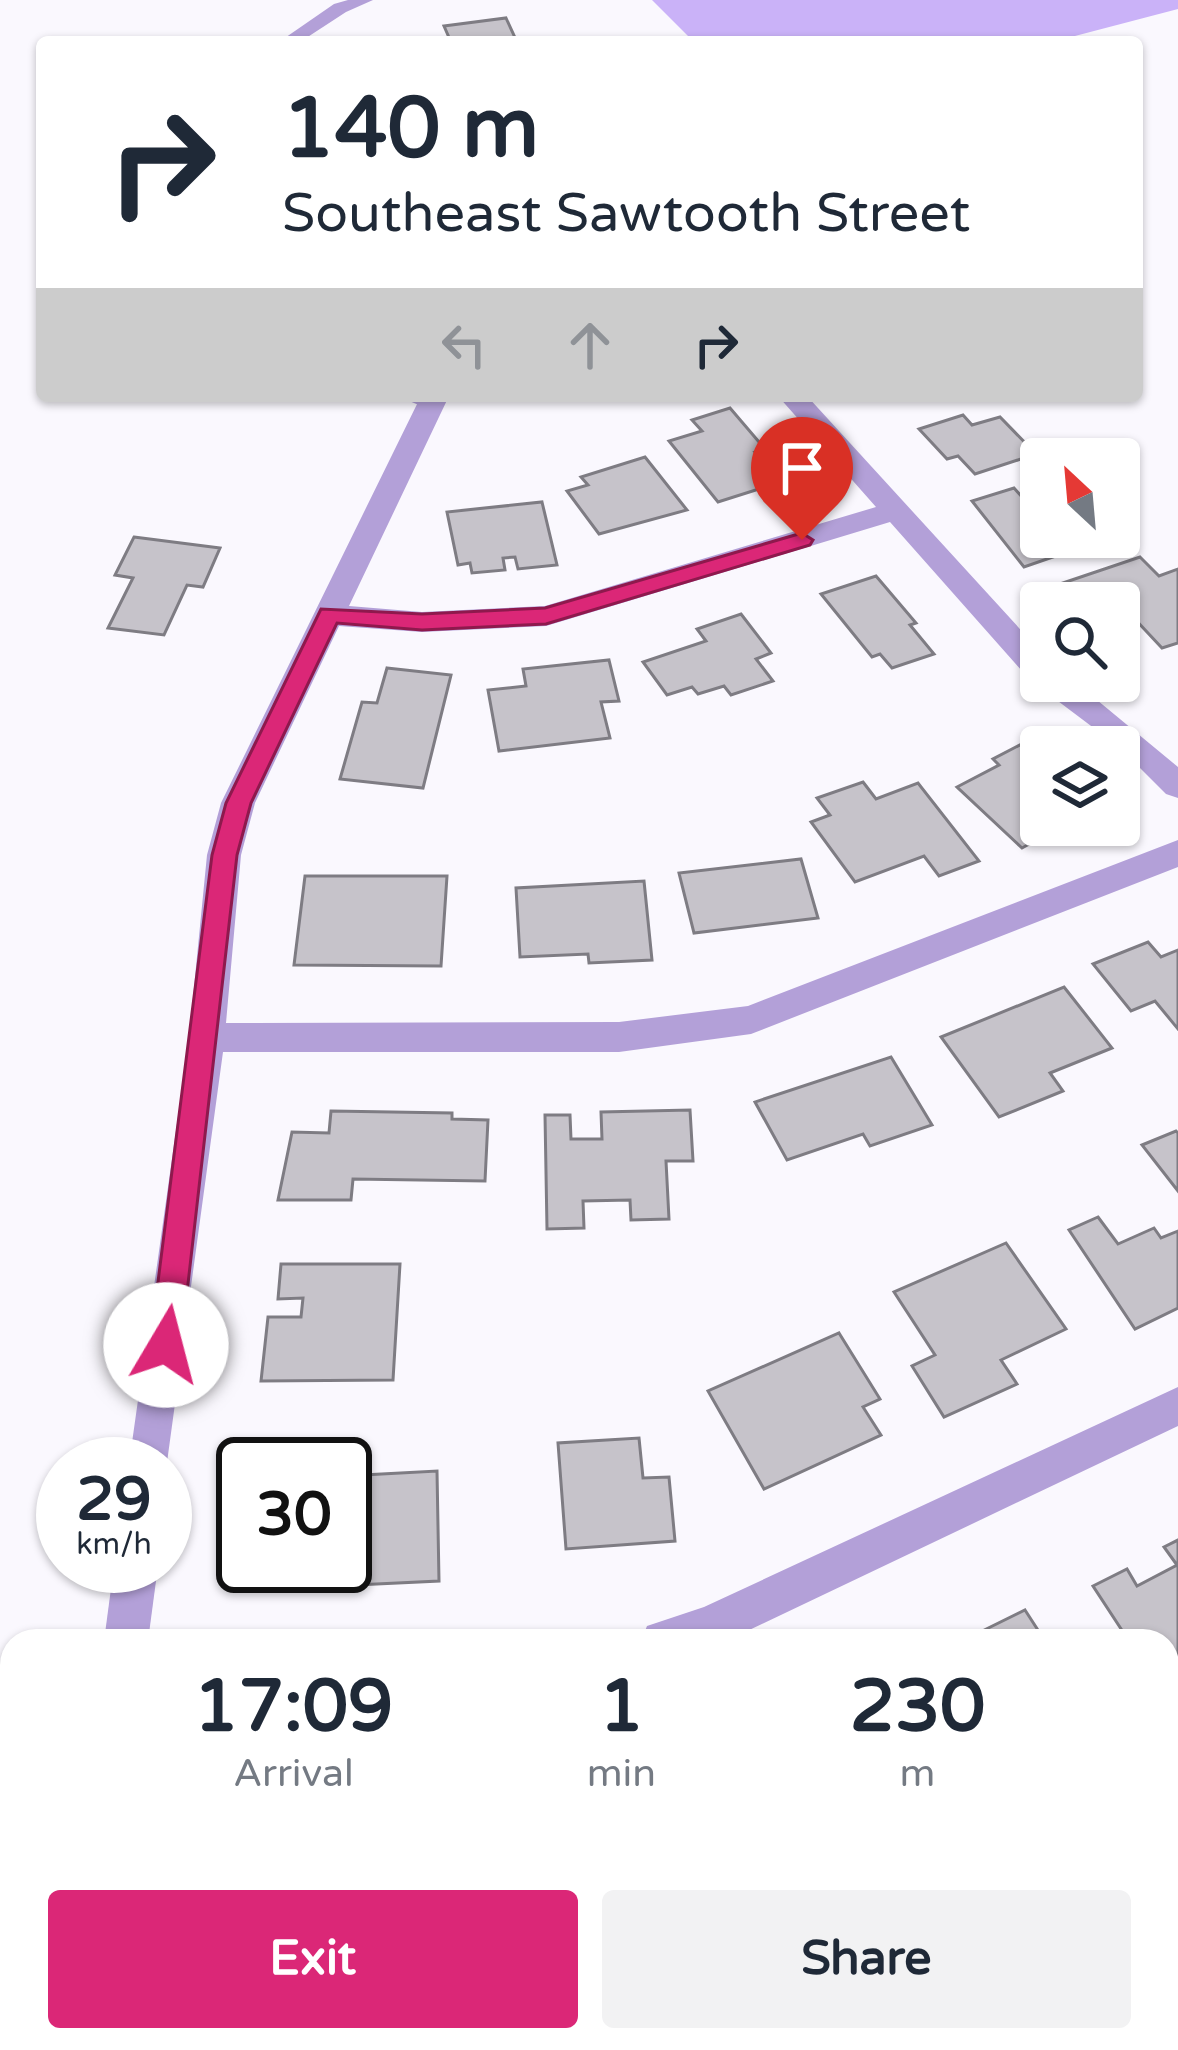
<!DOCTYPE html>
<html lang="en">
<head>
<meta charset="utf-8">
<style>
	:root { --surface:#fff; --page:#f2f2f3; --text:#1f2937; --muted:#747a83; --accent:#db2777 }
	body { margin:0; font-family:"Varela Round",sans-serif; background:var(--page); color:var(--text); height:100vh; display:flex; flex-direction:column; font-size:45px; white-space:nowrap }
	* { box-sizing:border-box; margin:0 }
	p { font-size:39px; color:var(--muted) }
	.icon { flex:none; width:66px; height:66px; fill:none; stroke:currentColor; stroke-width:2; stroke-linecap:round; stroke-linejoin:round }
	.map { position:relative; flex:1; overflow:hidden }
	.drawer { position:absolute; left:0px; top:1629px; width:1179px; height:423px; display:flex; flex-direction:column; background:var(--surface); border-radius:36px 36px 0 0; box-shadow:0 3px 9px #0004 }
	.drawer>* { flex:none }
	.banner { position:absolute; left:36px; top:36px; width:1107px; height:366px; border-radius:12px; box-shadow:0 3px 9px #0004; background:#fff; color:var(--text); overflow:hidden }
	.needle { width:78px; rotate:334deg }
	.tools { position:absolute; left:1020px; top:438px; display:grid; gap:24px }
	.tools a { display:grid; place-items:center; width:120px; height:120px; border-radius:12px; background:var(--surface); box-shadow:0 3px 9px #0004; font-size:60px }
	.speed { position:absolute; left:36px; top:1437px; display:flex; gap:24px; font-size:60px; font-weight:700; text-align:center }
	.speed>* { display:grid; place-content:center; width:156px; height:156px; border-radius:50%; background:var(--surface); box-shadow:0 3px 9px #0004; line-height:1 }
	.speed small { font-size:30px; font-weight:400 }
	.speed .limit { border:6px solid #111; border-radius:18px; background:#fff; color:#111 }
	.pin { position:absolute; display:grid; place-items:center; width:102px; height:102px; color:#fff; margin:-123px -51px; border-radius:50% 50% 50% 0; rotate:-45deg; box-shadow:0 0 12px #0007 }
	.pin .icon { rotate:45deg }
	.me { position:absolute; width:132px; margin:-66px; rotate:8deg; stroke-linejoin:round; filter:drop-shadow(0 0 9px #0008) }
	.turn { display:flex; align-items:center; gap:42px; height:252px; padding:0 48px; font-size:54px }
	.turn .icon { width:156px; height:156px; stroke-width:2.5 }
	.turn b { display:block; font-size:84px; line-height:102px }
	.lanes { display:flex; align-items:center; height:114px; padding:0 48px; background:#0003; justify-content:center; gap:60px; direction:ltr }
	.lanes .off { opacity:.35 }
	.eta { display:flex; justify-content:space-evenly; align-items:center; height:204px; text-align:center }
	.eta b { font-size:72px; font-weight:700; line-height:84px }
	.primary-button { display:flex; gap:24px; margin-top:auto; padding:24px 48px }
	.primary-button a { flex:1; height:138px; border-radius:12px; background:var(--accent); color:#fff; font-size:48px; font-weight:700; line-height:138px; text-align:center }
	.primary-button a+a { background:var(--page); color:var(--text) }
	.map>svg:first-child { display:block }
	.forest { fill:#cab2f8 }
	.building { fill:#c6c3ca; stroke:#7e7c83; stroke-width:3 }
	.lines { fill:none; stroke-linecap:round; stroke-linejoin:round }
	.lane { fill:#b3a0d8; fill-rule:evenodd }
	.street { fill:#b3a0d8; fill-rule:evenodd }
	.route { fill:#db2777; stroke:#8e194d; stroke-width:3 }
</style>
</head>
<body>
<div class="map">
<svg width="1178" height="2050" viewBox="0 0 1178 2050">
	<rect width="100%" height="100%" fill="#faf8fe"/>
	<path class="forest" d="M652,0H1178V9L1052,42H694Z"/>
	<g class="building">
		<path d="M506,18L517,42H451L444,26Z"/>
		<path d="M730,408L765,449L755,452L781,482L718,502L669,441L702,431L692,420Z"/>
		<path d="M963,415L972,425L1000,417L1036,454L975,474L958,456L947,459L919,429Z"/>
		<path d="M645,457L687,510L599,534L567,491L588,485L581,477Z"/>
		<path d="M1014,488L1023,498L1041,492V537L1105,539L1024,567L972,501Z"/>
		<path d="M542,502L557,565L518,569L515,557L503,558L505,570L472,573L470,563L458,565L447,512Z"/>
		<path d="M134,537L220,548L203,587L187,585L164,635L108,628L133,578L115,575Z"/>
		<path d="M1140,557L1159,576L1178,569V643L1162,648L1118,601L1057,603L1045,589Z"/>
		<path d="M876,576L916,623L910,625L934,654L892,668L880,654L872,657L821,594Z"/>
		<path d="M741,614L771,653L756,659L773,681L731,695L724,686L698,694L692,687L667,695L643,662L706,641L697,629Z"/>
		<path d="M609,660L619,701L601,702L610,738L499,751L488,690L526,686L523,669Z"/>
		<path d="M387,668L451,675L423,788L340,779L362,702L377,703Z"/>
		<path d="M1035,737L1046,747H1041V825H1064L1022,848L957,787L999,765L993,759Z"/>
		<path d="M863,782L876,799L918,783L979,861L939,876L924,856L855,882L811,822L830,815L817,798Z"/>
		<path d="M801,859L818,918L694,933L679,873Z"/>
		<path d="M305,876H447L441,966L294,965Z"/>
		<path d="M644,881L652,960L589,963L588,954L520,957L516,888Z"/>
		<path d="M1148,942L1161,957L1178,950V1029L1155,1001L1131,1011L1093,964Z"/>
		<path d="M1064,987L1112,1048L1050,1073L1063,1091L999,1117L941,1037Z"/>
		<path d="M891,1057L932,1125L870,1146L863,1134L787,1160L755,1102Z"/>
		<path d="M690,1110L693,1161H666L669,1219L631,1220L630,1200L583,1201L584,1228L547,1229L545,1115H570L571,1139H602L601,1112Z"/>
		<path d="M331,1111L452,1113V1119L488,1120L485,1181L353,1179L351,1200H278L292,1132L329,1133Z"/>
		<path d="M1176,1131L1178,1133V1191L1142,1145Z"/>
		<path d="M1098,1217L1118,1244L1154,1228L1161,1238L1178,1231V1308L1135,1329L1069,1230Z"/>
		<path d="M1006,1243L1066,1329L1001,1360L1017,1384L944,1417L912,1366L935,1355L894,1292Z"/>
		<path d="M281,1264H400L393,1380L261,1381L268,1317H301L303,1298L278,1299Z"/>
		<path d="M839,1333L880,1399L863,1407L881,1435L764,1489L708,1391Z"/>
		<path d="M639,1438L643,1478L669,1477L675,1541L566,1549L558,1443Z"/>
		<path d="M321,1442V1464H267L268,1445Z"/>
		<path d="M437,1471L439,1581L272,1589L273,1566H345V1476Z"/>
		<path d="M1178,1540V1685L1167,1691V1641H1129L1093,1586L1127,1569L1137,1586L1177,1565L1164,1547Z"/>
		<path d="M1025,1610L1045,1641H962Z"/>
		<path d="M0,1833H12L0,1935Z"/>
		<path d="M1178,1964V2050H1171L1165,2040L1167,1970Z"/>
		<path d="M197,2040H376V2050H196Z"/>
	</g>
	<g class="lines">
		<g class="lane">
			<path d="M348,0H373L346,12L300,42H279L334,4Z"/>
			<path d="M397,396H428L441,404L431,410Z"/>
		</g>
		<g class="street">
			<path d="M421,396H449L349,606L422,612L545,606L876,507L778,396H807L1041,652V681H1074L1178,767V798L1166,794L1119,747L1030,680L890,522L546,626L422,632L339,626L255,803L241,855L226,1023L619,1022L748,1006L1178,840V867L751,1034L619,1052H223L165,1477V1464H129L189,1038L207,855L221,803Z"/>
			<path d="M1178,1387V1426L726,1641H641L647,1626L704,1607Z"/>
			<path d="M114,1566H158L148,1641H104Z"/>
			<rect x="0" y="1695" width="12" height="46"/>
			<path d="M43,2040H93L92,2050H42Z"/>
		</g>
	</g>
	<path class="route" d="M802,533L813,540L810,545L546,624L422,630L337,623L251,803L237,855L181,1345L176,1355L166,1359L155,1355L150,1345L212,855L226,803L321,609L422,614L545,608Z"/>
</svg>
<div class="tools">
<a><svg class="needle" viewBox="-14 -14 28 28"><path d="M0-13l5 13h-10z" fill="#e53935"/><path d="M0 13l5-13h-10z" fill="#747a83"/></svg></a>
<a><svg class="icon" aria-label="search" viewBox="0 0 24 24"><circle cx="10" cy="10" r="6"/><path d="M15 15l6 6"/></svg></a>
<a><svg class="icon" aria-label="layers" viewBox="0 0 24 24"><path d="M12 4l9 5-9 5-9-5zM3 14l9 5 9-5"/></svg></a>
</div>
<div class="speed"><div>29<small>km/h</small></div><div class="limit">30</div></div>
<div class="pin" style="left:802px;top:540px;background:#d93025"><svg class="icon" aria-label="arrive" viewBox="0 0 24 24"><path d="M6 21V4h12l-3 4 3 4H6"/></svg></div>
<svg class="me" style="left:166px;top:1345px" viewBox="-20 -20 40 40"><circle r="19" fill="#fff"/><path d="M0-13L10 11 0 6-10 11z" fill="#db2777"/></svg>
<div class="banner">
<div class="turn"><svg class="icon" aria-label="right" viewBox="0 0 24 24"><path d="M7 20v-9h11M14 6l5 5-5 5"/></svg><div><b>140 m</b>Southeast Sawtooth Street</div></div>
<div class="lanes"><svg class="icon off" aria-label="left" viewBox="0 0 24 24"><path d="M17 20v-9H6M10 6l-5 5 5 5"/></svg><svg class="icon off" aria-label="ahead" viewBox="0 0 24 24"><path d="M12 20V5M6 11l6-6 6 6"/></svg><svg class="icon" aria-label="right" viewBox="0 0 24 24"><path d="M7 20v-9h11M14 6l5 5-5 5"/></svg></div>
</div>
<section class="drawer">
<div class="eta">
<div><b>17:09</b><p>Arrival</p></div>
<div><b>1</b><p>min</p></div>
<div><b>230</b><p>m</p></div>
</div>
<div class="primary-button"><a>Exit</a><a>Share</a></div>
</section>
</div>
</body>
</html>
